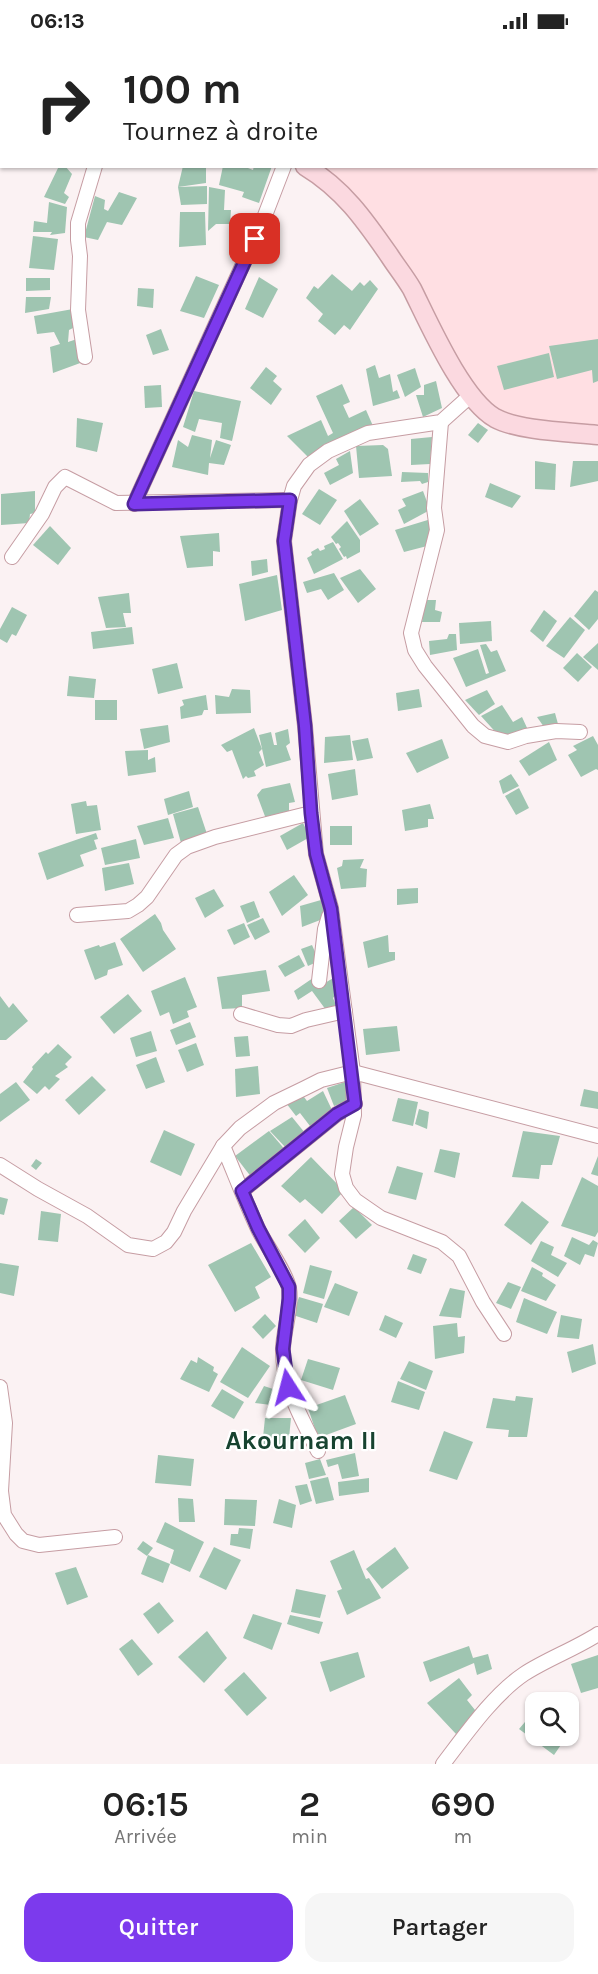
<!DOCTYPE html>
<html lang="fr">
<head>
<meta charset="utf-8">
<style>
	:root { --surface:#fff; --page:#f6f6f6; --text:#222; --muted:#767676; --accent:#7c3aed }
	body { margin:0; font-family:Karla,sans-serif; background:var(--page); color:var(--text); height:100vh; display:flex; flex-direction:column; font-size:22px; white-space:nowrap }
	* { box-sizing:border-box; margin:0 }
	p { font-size:20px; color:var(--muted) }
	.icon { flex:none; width:33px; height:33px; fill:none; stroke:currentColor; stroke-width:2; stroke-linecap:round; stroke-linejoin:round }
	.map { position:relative; height:1722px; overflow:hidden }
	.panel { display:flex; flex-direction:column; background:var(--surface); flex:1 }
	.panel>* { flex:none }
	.guide { position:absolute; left:0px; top:0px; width:598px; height:126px; box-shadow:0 2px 4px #0004; background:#fff; color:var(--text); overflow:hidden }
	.tools { position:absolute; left:525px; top:1650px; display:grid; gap:12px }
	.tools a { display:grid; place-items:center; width:54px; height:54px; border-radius:12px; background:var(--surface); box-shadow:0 2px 4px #0004; font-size:30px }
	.pin { position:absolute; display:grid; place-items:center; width:51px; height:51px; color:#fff; margin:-26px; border-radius:12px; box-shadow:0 3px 9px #0006 }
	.me { position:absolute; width:66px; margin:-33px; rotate:351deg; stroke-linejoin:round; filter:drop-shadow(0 0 4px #0008) }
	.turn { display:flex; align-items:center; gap:21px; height:126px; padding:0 24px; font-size:27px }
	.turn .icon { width:78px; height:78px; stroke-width:2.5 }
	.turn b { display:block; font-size:42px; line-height:51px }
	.eta { display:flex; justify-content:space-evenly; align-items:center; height:102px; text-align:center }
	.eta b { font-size:36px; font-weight:600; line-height:42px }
	.button { display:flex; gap:12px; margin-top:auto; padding:12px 24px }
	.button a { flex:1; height:69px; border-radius:18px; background:var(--accent); color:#fff; font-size:24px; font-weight:600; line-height:69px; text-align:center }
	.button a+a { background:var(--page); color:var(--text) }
	.status { display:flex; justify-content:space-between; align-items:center; height:42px; padding:0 30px; background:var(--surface); direction:ltr }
	.status svg { height:16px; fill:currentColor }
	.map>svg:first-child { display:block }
	.built { fill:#ffdfe3 }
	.building { fill:#9fc5b1 }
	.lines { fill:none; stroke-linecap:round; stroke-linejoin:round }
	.street-casing { stroke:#c69da3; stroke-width:16 }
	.secondary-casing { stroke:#c69da3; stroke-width:21 }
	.street { stroke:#fff; stroke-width:14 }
	.secondary { stroke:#fbd9e0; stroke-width:18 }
	.route-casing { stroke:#51269a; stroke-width:15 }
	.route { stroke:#7c3aed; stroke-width:10 }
	.labels { text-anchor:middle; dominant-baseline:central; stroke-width:4.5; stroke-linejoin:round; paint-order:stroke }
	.quarter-label { font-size:26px; font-weight:bold; fill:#174330; stroke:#fff }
</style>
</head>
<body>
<div class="status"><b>06:13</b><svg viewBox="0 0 49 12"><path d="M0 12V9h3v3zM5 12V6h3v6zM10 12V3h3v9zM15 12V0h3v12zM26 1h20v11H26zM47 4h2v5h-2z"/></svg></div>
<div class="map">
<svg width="598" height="1722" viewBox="0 0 598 1722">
	<rect width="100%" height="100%" fill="#fbf2f3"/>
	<path class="built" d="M597,8H598V390L502,376L481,358L425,264L399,209L365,168L310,125L597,124Z"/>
	<g class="building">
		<path d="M59,124H65L72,132L64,151L69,155L65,162L44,155Z"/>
		<path d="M183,124H206V141L178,145Z"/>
		<path d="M223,124H243L253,128L254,124H272L259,161L242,155L244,150L219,143Z"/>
		<path d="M207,144V162L181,163L178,145Z"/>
		<path d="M209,145L225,148L224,168H231L230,182H216L208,189Z"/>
		<path d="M119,150L137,156L122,183L107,180L98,198L84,195L95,154L105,158L104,167L108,169Z"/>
		<path d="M49,160L67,165L65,191L50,193L52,190H33L34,179L47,181Z"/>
		<path d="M180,170H205L206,203L179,205Z"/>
		<path d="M33,194L58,197L54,228L29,226Z"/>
		<path d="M332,232L352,249L360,240L364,244L370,238L378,247L350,288L344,283L335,293L318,279L323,272L306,256L314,244L318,247Z"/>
		<path d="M196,234L219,243L204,276L180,269Z"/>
		<path d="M259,235L278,247L263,276L245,267Z"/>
		<path d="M26,236H50V248L26,249Z"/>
		<path d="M138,246L154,247L153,266L137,264Z"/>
		<path d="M26,255H51L49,267L25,271Z"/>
		<path d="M73,267L75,285L69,288L68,300L77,297L83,320L53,331L50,305L60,302L54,290L37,292L34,274Z"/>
		<path d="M161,287L169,308L153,313L146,293Z"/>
		<path d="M598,297V339L593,341L592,328L557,337L549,304Z"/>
		<path d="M549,311L554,335L504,348L497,324Z"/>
		<path d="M375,323L379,336L390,332L393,350L397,348L400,356L373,364L366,327Z"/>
		<path d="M266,325L277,334L273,339L282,347L271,363L250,346Z"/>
		<path d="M415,326L421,345L405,355L397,333Z"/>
		<path d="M436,339L442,366L423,375L416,353H424V343Z"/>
		<path d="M342,342L350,360L343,363L349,376L366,368L373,384L308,415L287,394L321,378L328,394L333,391L316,354Z"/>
		<path d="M161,343L162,365L145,366L144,344Z"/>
		<path d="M194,349L241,359L232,399L220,396L222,381L199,377L195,390L183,385Z"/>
		<path d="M77,376L103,381L97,410L76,405Z"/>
		<path d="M478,381L488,388L478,401L468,393Z"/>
		<path d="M192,393L212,398L210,416L216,398L231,403L224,423L209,421L208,433L172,425L178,398L188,405Z"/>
		<path d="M432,395L430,422L411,423V397Z"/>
		<path d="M383,403L388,407L392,434L359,436L356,404Z"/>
		<path d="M350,409L353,431L330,443L324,431L339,423L336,417Z"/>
		<path d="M535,419L556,422L555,448L535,447Z"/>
		<path d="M573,419H598V439L570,445Z"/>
		<path d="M402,430L428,431V440L422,442L420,439L401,440Z"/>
		<path d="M490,441L521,454L512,466L485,455Z"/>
		<path d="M319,447L337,458L320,483L302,472Z"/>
		<path d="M35,449V471L30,472L29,481L1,483V452Z"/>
		<path d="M423,449L430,468L404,482L398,468L406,464L402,457Z"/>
		<path d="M360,457L379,482L360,494L344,469Z"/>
		<path d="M431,477V503L404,510L395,488Z"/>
		<path d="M347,479L360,498V510L347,517L346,514L344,515L339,507L341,505L338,501L336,502L331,495Z"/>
		<path d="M50,484L71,506L58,523L33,503Z"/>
		<path d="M219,491L220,510L213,509V524L187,526L180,494Z"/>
		<path d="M333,500L343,517L314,532L307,516L312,513L311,510L318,506L320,509L325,507L324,504Z"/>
		<path d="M267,517L268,530L252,534L251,519Z"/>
		<path d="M360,527L376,547L358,561L340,536Z"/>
		<path d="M334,531L344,548L328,558L321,547L307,551L303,540Z"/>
		<path d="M277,533L282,568L245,579L239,542Z"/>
		<path d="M595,548L598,550V577L589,588L574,574Z"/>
		<path d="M129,551L131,571H123L126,585L106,586L98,555Z"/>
		<path d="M425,558H436L435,568L442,570L440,580H422Z"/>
		<path d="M12,565L27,573L16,594L12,592L7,601L0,597V587Z"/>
		<path d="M544,568L557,579L543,600L530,589Z"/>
		<path d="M570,575L585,588L564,616L546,604Z"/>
		<path d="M491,579L492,599L460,602L459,581Z"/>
		<path d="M132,585L134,602L93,607L91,590Z"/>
		<path d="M449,592H456L457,608L430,613L429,599L447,597Z"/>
		<path d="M598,601V628L583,615Z"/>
		<path d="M486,602L491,610L497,608L506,629L466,645L453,616L478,607L486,632L489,631L480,603Z"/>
		<path d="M577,611L592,625L578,640L563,626Z"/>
		<path d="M177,621L183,646L158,652L152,627Z"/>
		<path d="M69,634L96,637L94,656L67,654Z"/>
		<path d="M232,647L250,648L251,671L216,672L215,653L229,655Z"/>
		<path d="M419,647L422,665L398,669L396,651Z"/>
		<path d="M487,648L495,662L479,673L465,658Z"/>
		<path d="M206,653L208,668H204L202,673L181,677L180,665L184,663L182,658Z"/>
		<rect x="95" y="658" width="22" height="20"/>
		<path d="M502,663L513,680L522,675L528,688L500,695L481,674Z"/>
		<path d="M555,671L558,682L544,685L537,675Z"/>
		<path d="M168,683L170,700L144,707L140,687Z"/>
		<path d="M254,686L262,707L259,710L264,723L254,729L256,734L248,736L246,734L243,737L232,708L227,710L221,703Z"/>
		<path d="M288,687L290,701L286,704L291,718L266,725L259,693L271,690L274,703H277L275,691Z"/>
		<path d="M350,693L353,718L324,721L325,695Z"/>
		<path d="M593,694L598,703V728L596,727L581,735L568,713L577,708L573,704Z"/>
		<path d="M368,696L373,716L357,719L352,699Z"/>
		<path d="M442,697L449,716L417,731L406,711Z"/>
		<path d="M549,700L557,718L529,734L519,719Z"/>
		<path d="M148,708V718L155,715L156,730L128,734L125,709Z"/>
		<path d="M355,727L358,753L332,758L328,732Z"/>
		<path d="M511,732L519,744L503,752L499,739Z"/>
		<path d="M290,741L295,760L289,761V769L266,777L257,753L262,747Z"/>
		<path d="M519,746L529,766L516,773L505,754Z"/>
		<path d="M189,749L193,765L168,773L164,757Z"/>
		<path d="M86,759L87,764L97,763L101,788L76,792L71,762Z"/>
		<path d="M430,762L434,777H428V785L405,789L402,768Z"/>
		<path d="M198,765L207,792L181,801L173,772Z"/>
		<path d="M168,776L174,796L144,803L137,784Z"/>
		<path d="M303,781L310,795L287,808L280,794Z"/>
		<rect x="330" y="784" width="22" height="19"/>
		<path d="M96,791L98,797L94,798L97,807L80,813L84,824L47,838L38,811Z"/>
		<path d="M136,797L140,816L105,823L101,806Z"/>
		<path d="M364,817L360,826L367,827L366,845L341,847L337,826L342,824L343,818Z"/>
		<path d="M129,821L134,842L105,849L102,826Z"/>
		<path d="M294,833L308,853L282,874L269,850Z"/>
		<path d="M418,846V861L397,863V847Z"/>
		<path d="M214,847L224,864L205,876L195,856Z"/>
		<path d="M321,858L328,875L302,885L300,864Z"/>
		<path d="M254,859L260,875L247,881L240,864Z"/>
		<path d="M155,872L161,881L163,888L176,907L143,930L120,897Z"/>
		<path d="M263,876L270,890L255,898L247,883Z"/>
		<path d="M244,881L250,895L234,903L227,888Z"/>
		<path d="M388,893L389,910H395V918L368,926L363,900Z"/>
		<path d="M115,900L123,923L108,928L107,933L95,938L84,908L99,903L100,905Z"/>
		<path d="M312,903L319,919L308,924L301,907Z"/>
		<path d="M299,913L305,924L285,935L278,924Z"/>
		<path d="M266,928L270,949L242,953V966L222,967L217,935Z"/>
		<path d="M185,935L197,965L187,969L189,975L173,982L169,970L160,974L151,949Z"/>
		<path d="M335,935L341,947L333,956L336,963L326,968L312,949L298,958L294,949L313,936L318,945Z"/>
		<path d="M128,952L142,969L114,992L100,975Z"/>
		<path d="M0,954L9,966L13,961L28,979L6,998H0Z"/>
		<path d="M190,980L196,995L176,1003L170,988Z"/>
		<path d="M397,984L400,1009L366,1013L363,987Z"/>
		<path d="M151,989L157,1009L136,1015L130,996Z"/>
		<path d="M248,994L250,1014L236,1015L234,995Z"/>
		<path d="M196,1001L204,1023L187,1030L178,1008Z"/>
		<path d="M58,1002L72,1015L65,1022L68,1025L55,1034L60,1037L49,1048L45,1044L37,1052L23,1040L33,1027L32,1025L46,1010L48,1012Z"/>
		<path d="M156,1015L165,1040L146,1047L136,1023Z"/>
		<path d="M258,1024L260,1052L236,1055L235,1027Z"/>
		<path d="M92,1034L106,1048L79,1073L65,1058Z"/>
		<path d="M16,1040L30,1058L0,1080V1052Z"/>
		<path d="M345,1040L350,1059L334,1064L327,1046Z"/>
		<path d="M584,1047L598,1050V1067L580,1064Z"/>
		<path d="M323,1049L332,1068L310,1084L300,1071L296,1074L286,1061L301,1051L307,1059Z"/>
		<path d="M398,1056L418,1060L413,1084L392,1079Z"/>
		<path d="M419,1067L429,1070L427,1087L415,1082Z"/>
		<path d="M292,1075L305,1091L286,1106L270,1089Z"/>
		<path d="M164,1088L195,1102L181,1134L150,1120Z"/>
		<path d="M269,1089L287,1110L252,1136L235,1114Z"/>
		<path d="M523,1089L560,1094L552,1123H541L539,1137L512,1135Z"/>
		<path d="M440,1107L460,1111L455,1136L434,1130Z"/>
		<path d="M598,1114V1134L591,1132Z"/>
		<path d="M311,1115L344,1149L322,1172L305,1157L300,1161L281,1144Z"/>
		<path d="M36,1117L42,1121L36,1128L31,1124Z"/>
		<path d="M397,1124L423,1131L416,1158L388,1151Z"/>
		<path d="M582,1135L598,1144V1190L595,1195L561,1184Z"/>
		<path d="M0,1155L8,1157L4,1173L0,1172Z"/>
		<path d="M522,1159L549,1180L531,1203L504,1183Z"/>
		<path d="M354,1165L372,1183L356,1197L339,1179Z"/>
		<path d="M41,1169L61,1172L58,1200L38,1198Z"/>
		<path d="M305,1177L320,1196L305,1211L288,1193Z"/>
		<path d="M572,1195L589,1203L593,1198L598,1201L594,1215L585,1212L580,1223L564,1214Z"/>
		<path d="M541,1199L554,1205L551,1213L567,1221L558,1235L531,1219Z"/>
		<path d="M251,1201L271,1235L255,1245L260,1256L235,1270L208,1223Z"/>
		<path d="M413,1212L427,1217L421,1232L407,1227Z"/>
		<path d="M0,1221L19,1224L14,1254L0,1251Z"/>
		<path d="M310,1223L332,1229L324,1257L303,1251Z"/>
		<path d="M532,1225L543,1231L542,1234L556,1243L546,1259L521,1249Z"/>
		<path d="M508,1240L521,1245L511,1267L496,1261Z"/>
		<path d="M335,1241L358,1250L349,1274L324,1265Z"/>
		<path d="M450,1246L465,1249L461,1276L439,1274Z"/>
		<path d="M299,1255L323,1262L317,1281L293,1273Z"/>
		<path d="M524,1256L557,1270L547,1292L516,1280Z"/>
		<path d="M265,1272L276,1284L263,1297L252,1285Z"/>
		<path d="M385,1273L403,1281L396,1296L379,1288Z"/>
		<path d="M561,1273L582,1277L579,1297L557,1295Z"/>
		<path d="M457,1281L458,1295L465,1294L464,1311L435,1317L433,1284Z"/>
		<path d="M593,1302L596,1322L572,1331L567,1310Z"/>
		<path d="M242,1305L270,1324L248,1356L220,1340Z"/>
		<path d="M198,1315L214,1325L213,1329L218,1332L209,1350L180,1337L191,1318L197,1321Z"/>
		<path d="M308,1317L340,1326L333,1348L301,1338Z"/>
		<path d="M409,1319L433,1329L426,1348L400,1337Z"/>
		<path d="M398,1339L425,1350L419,1368L391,1360Z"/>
		<path d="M264,1344L282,1350L279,1364L255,1361Z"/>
		<path d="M222,1347L244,1360L234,1377L211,1364Z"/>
		<path d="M345,1353L356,1382L318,1396L308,1366Z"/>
		<path d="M516,1354L533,1356L527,1395H508L509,1388L486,1386L493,1356L515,1359Z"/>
		<path d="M265,1376H291L288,1406L262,1405Z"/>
		<path d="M444,1389L473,1400L457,1438L429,1429Z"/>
		<path d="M355,1411L359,1434L342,1437L338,1422L328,1425L326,1418Z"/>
		<path d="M158,1413L194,1417L191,1444L155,1441Z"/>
		<path d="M320,1417L326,1433L309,1437L305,1421Z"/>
		<path d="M328,1435L334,1458L316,1462L310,1439Z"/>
		<path d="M369,1436V1450L339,1454L338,1440Z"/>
		<path d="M307,1442L312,1459L300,1463L295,1444Z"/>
		<path d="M178,1456L193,1457L195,1480H179Z"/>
		<path d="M225,1457L257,1458L255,1484L224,1483Z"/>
		<path d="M279,1457L296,1463L292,1486L273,1481Z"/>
		<path d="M165,1480L204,1500L190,1530L170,1521L174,1508L156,1500Z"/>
		<path d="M239,1486L253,1487L250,1507L230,1503L231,1492H238Z"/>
		<path d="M143,1499L153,1506L147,1514L137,1507Z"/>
		<path d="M214,1505L241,1518L226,1548L199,1535Z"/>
		<path d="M395,1505L409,1526L382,1547L366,1527Z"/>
		<path d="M354,1508L366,1537L369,1536L381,1556L347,1573L337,1549L342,1547L330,1519Z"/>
		<path d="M148,1513L170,1522L163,1541L141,1532Z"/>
		<path d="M76,1525L88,1555L67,1563L55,1531Z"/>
		<path d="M296,1547L326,1553L320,1576L291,1570Z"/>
		<path d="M159,1560L174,1579L158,1592L143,1572Z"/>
		<path d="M253,1572L282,1581L272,1608L243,1596Z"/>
		<path d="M290,1573L323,1580L319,1592L287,1582Z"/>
		<path d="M207,1589L227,1616L204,1641L178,1615Z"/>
		<path d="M132,1597L153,1622L138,1634L119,1607Z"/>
		<path d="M469,1604L473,1616L488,1612L492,1627L477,1633L474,1621L430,1640L423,1620Z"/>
		<path d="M358,1610L365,1635L330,1650L320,1620Z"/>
		<path d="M598,1613V1646L581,1651L571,1622Z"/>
		<path d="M244,1630L267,1656L247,1674L224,1648Z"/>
		<path d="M459,1636L472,1653L467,1658L479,1673L456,1692L427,1661Z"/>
		<path d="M536,1667V1694H567L554,1713L519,1687Z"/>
		<path d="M568,1671L578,1678L568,1692Z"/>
	</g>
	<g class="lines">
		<defs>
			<g id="street">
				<path d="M597,23L598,22"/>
				<path d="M85,315L78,268L80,214L78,198V181L95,124"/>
				<path d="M470,354L441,380L368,391L328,409L309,423L294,444L290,458L284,499L305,684L316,812L331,866L353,1030L354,1073L346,1105L342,1132L346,1146L355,1158L381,1176L442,1200L459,1214L483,1260L504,1292"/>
				<path d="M441,380L434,466L437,488L411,591L415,608L425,624L473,684L485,694L508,700L526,694L556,689L580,690"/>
				<path d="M134,462L264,176L284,124"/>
				<path d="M12,515L42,472L55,445L65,435L116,461L290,458"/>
				<path d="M77,873L128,869L138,863L147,855L176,813L187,805L215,795L311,771"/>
				<path d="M319,939L325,887L329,874"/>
				<path d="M241,972L278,983L291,984L306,978L345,969"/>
				<path d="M223,1104C235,1132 246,1162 259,1189C267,1204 286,1231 289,1246C292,1265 284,1287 283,1306C282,1344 302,1377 318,1409"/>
				<path d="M0,1123L38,1147L87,1174L128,1203L153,1207L166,1200L174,1190L184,1169L223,1104L240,1086L274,1061L305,1046L321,1038L353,1030L598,1094"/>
				<path d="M242,1149L337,1072L355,1062"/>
				<path d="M0,1345L5,1381L1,1449L4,1473L16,1492L23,1499L39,1503L115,1495"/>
				<path d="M443,1722C466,1692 493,1653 524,1632C547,1617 575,1607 598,1592"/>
			</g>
			<g id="secondary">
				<path d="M0,8H2"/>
				<path d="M305,124C343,147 364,177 389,213C396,224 405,235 412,247C429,281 462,357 495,376C519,389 570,390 598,393"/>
			</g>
		</defs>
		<use href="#street" class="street-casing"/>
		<use href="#secondary" class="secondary-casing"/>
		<use href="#street" class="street"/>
		<use href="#secondary" class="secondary"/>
	</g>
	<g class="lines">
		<defs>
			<path id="route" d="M255,197L134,462L290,458L284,499L305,684L311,771L316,812L331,867L355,1062L337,1072L242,1149L258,1186L289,1245V1257L283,1307L288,1345"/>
		</defs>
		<use href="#route" class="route-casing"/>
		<use href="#route" class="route"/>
	</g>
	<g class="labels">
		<g class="quarter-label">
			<text x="301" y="1398">Akournam II</text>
		</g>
	</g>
</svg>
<div class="tools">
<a><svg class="icon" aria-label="search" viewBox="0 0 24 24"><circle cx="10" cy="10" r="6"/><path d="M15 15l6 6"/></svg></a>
</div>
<div class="pin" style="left:255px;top:197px;background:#d93025"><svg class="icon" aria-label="arrive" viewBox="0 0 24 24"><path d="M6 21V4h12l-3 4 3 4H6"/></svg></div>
<svg class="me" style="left:288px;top:1345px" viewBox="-20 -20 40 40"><path d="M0-17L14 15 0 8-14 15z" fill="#7c3aed" stroke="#fff" stroke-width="4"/></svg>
<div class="guide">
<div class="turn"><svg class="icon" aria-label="right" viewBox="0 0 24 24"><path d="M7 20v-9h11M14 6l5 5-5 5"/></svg><div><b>100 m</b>Tournez à droite</div></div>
</div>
</div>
<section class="panel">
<div class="eta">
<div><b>06:15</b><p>Arrivée</p></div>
<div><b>2</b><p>min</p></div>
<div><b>690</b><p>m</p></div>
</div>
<div class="button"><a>Quitter</a><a>Partager</a></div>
</section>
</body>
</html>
